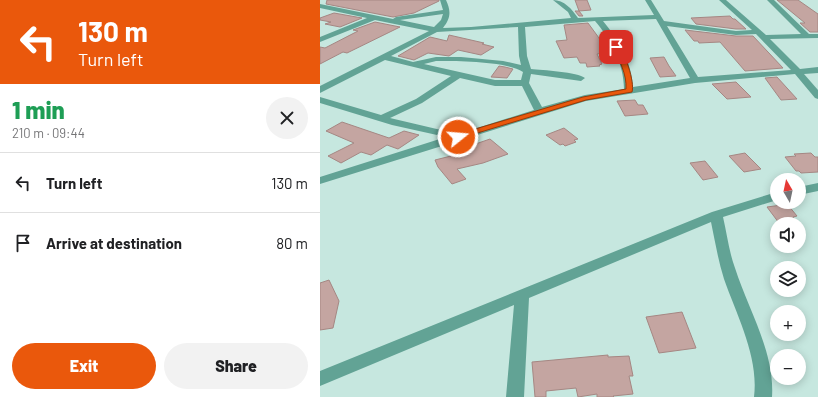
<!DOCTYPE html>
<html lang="en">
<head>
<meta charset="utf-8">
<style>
	:root { --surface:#fff; --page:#f2f2f2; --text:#202124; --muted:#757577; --line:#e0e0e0; --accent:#ea580c }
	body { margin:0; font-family:Barlow,sans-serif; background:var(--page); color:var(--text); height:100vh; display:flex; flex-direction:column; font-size:15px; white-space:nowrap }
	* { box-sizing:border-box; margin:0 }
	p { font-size:13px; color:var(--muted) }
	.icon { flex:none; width:22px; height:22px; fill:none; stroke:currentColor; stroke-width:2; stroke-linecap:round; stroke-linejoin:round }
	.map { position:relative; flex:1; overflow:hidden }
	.drawer { display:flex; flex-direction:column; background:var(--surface); width:320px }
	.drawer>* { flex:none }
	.guide { background:#ea580c; color:#fff; overflow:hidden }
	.needle { width:26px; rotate:351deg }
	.fabs { position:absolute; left:450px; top:173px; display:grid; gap:8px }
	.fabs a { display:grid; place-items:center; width:36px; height:36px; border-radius:50%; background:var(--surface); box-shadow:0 2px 10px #0003; font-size:20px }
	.pin { position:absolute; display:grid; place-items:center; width:34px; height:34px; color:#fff; margin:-17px; border-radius:8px; box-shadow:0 2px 6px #0006 }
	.me { position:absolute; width:44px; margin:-22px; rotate:73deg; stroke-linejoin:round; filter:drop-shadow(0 0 3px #0008) }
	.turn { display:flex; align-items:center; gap:14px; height:84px; padding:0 12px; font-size:18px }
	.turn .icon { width:52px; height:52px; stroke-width:2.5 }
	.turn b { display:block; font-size:28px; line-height:34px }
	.round { display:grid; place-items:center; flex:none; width:42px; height:42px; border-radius:21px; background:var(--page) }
	.headline { display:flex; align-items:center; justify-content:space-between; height:68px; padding:0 12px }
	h1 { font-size:24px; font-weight:800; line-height:30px; color:#1e9e55 }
	.cta { display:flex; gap:8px; margin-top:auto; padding:8px 12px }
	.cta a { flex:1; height:46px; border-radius:24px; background:var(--accent); color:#fff; font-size:16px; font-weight:800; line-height:46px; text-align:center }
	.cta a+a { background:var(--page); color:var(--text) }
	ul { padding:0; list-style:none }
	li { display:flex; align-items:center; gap:12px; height:60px; padding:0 12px; border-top:1px solid var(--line) }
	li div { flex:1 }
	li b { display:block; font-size:15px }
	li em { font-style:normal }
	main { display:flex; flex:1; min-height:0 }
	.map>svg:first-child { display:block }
	.building { fill:#c4a5a1; stroke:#a58783 }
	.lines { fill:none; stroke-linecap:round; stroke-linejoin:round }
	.street { fill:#62a395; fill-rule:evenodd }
	.route { fill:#ea580c; stroke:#983908 }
</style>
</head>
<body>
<main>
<section class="drawer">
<div class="guide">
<div class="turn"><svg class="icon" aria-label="left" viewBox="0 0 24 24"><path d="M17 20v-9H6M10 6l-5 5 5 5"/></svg><div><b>130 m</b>Turn left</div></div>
</div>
<div class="headline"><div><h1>1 min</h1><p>210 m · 09:44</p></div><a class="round"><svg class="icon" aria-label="close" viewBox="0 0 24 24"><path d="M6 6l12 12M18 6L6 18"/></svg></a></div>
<ul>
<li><svg class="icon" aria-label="left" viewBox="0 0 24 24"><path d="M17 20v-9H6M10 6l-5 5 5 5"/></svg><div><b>Turn left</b></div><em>130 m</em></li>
<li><svg class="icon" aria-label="arrive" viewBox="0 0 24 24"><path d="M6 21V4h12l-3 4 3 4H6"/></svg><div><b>Arrive at destination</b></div><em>80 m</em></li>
</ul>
<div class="cta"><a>Exit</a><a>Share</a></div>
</section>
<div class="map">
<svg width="498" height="397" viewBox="0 0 498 397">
	<rect width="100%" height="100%" fill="#c6e7df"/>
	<g class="building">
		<path d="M7,0H119V1L94,13L73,17L6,4Z"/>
		<path d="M255,0H267L271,10L259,11L263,16H259L255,11H259Z"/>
		<path d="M457,0H478L498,14V32H490L480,23H485Z"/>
		<path d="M14,13L42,18L20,27L5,24L11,22L0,20V18Z"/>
		<path d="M410,16L413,19H415L426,29H416L376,24L371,18Z"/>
		<path d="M55,22L80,27L27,53L23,52L0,64V47L5,48L38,31L33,30Z"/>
		<path d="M268,23L279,38L284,53L277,54L282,64L279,65L280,66L267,67L266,63H260L257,57L244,58L236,41L247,40L244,25Z"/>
		<path d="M365,30L416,36H433L463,68L425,71L400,42L379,43L378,41H374Z"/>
		<path d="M129,35L164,43L162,44L174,47L161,55L138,50L129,56L108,53L94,60L78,56L110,37L127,41Z"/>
		<path d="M344,57L349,66L356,76L340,77L330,58Z"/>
		<path d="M179,66L185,67L193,69L187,78L171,77Z"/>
		<path d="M457,77L477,99L461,100L445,78Z"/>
		<path d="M416,82L431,97L407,99L392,84Z"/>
		<path d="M315,100L318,105H323L328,114L305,116L297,101Z"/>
		<path d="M22,122L69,138L84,131L99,135L78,149L67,145L51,155L41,152L21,163L8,156L34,143L6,131Z"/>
		<path d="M244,128L258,139L254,140L256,142L245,146L243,144L240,145L226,135Z"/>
		<path d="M170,139L188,154L163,163L137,169L146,179L132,184L118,167L115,160L131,156L129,153L145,149L144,148Z"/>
		<path d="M425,153L441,169L424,172L409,156Z"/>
		<path d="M491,153L495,157H498V172L481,173L479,171H476L465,157L476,156L474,154Z"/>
		<path d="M385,161L398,177L383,180L370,163Z"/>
		<path d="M462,205H468L477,216L473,217L476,221L459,223L447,207Z"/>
		<path d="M9,280L19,301L13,328L0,330V283Z"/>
		<path d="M362,312L376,348L339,353L326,317Z"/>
		<path d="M288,355V357L309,356L313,376H309L313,394L293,396L294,397H277V394L258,397L256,388L226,391V397H215L212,362Z"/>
	</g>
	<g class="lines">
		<g class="street">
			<path d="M120,0H126C131,11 131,18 123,28L151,27L251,18L248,12L233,0C244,0 252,9 258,18L334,15L325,0H331L344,21L416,31L432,30L399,0H406L446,35L481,34L447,0H454L489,34H498V38L450,39L480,69L498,67V73L484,74L498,90V99L495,98L475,74L375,83L266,101L0,184V177L126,137L72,125L0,103V97L61,115L96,99L131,76L65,60L0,93V86L109,31L55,20L0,42V37L47,18L0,8V4L73,19L76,17L123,10ZM123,14L121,20L114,27L80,20ZM336,19L370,78L313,87C312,63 298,39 283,21ZM275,21C291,40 304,64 304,89L265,95L222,107L209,83L211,74L261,81L265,78C258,72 222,70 211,69L207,56L205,27ZM347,26L416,35L436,34L471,70L378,77ZM198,27L199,56L201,65L183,61L141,57H116L93,62L71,56L117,32ZM116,61C137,61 186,61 203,72L201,80H175L104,64ZM140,78L175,86H202L214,110L138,134L70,118L102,103Z"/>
			<path d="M498,183V191L479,195V187Z"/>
			<path d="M457,192V200L403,217C407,234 409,252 415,268C428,309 455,352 452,397H434C439,357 417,316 404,279C398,260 395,241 391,222L209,298L204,397H186L194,305L0,386V371L392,212Z"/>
		</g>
	</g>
	<path class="route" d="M296,45C305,50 315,83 312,92L266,100L141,138L138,139L134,137L135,135L263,97L306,89C307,74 299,60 293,47Z"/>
</svg>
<div class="fabs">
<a><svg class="needle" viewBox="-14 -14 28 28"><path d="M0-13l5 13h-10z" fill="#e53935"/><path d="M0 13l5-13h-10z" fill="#757577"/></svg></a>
<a><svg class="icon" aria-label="sound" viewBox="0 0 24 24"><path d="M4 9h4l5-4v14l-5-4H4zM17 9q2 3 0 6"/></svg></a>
<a><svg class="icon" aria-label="layers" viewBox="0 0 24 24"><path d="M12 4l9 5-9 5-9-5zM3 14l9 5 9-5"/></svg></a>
<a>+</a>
<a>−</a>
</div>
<div class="pin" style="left:296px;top:47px;background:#d93025"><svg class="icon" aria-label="arrive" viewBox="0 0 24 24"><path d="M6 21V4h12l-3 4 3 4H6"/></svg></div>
<svg class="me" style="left:138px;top:137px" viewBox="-20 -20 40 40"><circle r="17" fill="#ea580c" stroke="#fff" stroke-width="3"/><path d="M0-11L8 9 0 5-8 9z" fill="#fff"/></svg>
</div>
</main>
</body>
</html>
